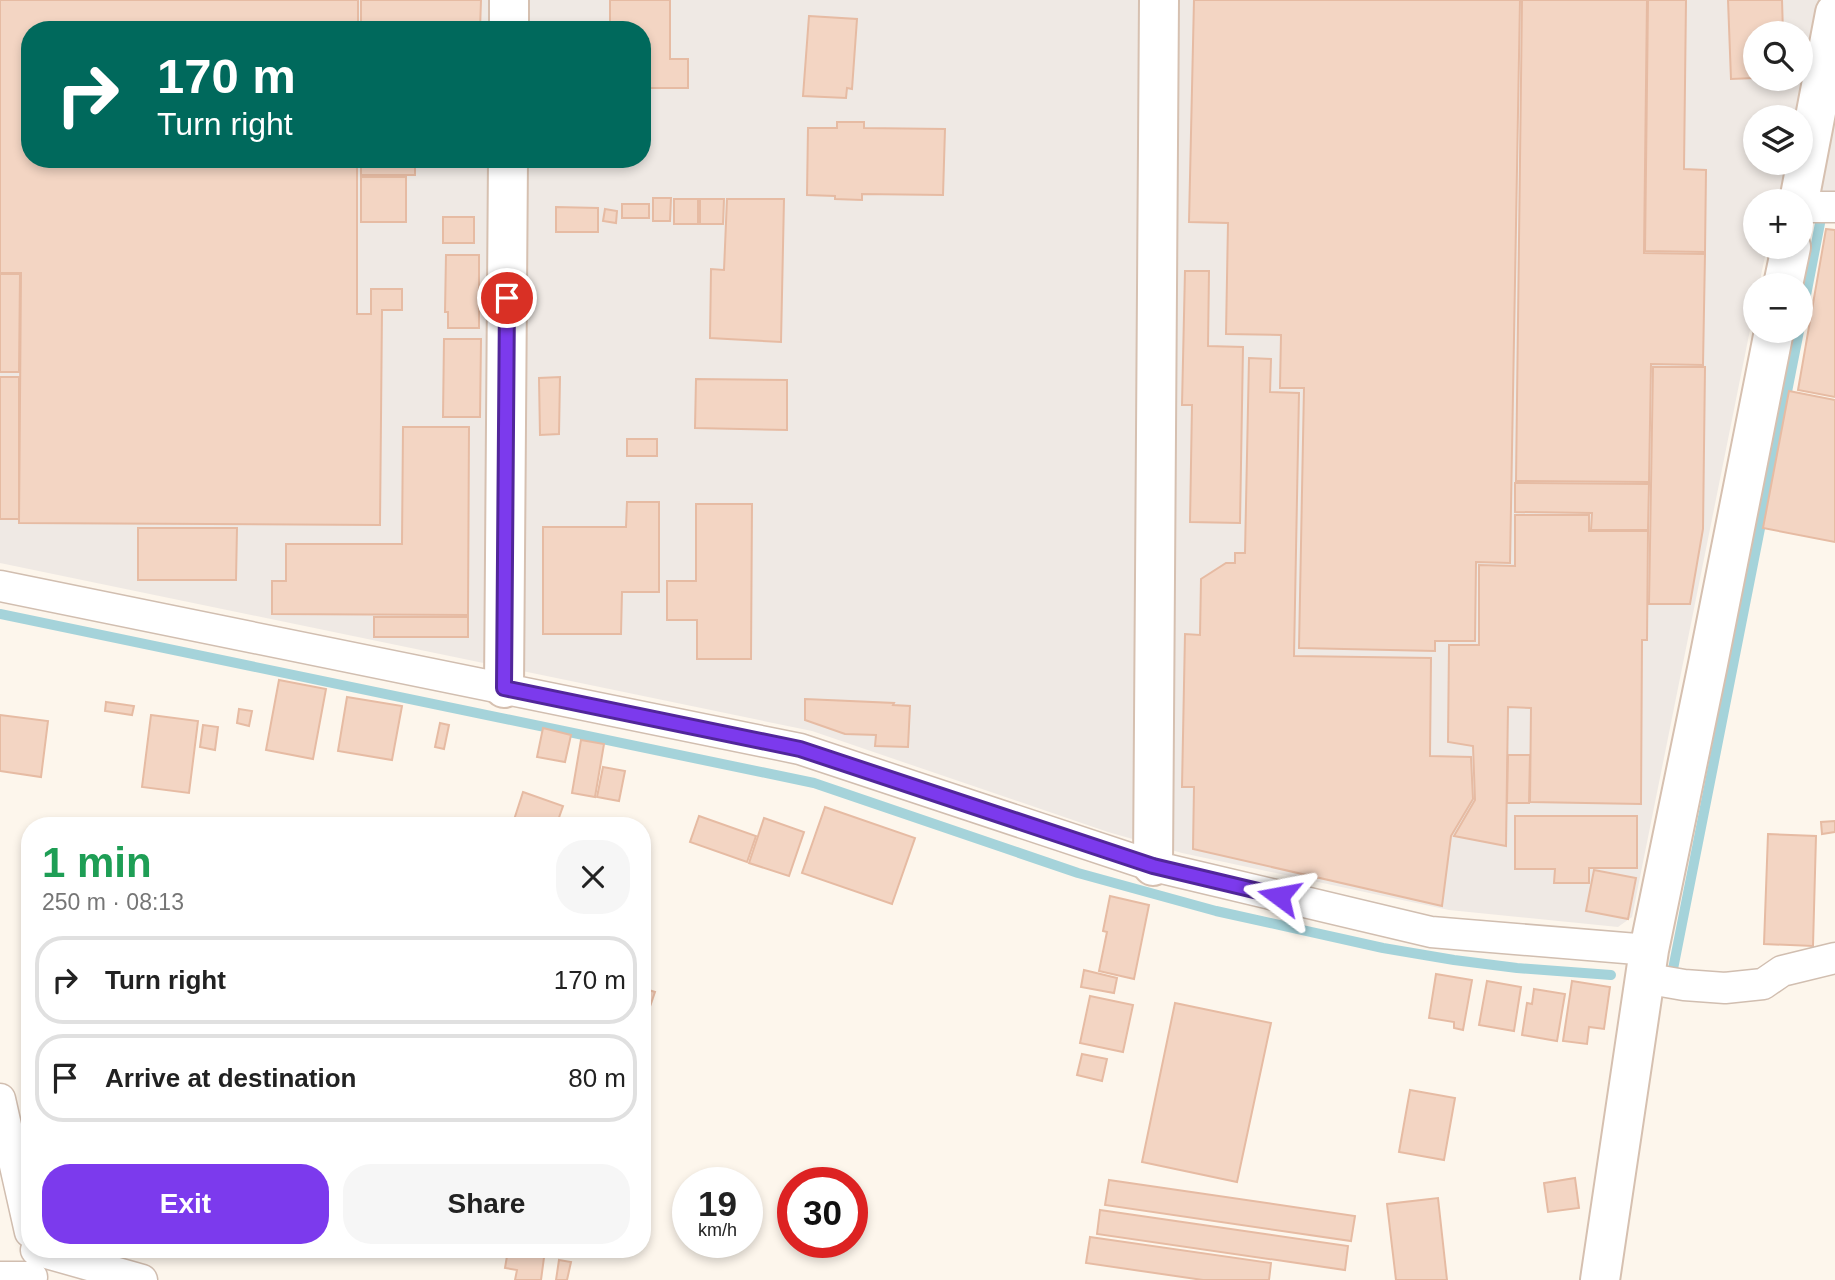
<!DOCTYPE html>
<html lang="en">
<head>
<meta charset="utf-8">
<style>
	:root { --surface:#fff; --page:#f6f6f6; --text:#222; --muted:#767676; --line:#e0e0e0; --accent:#7c3aed }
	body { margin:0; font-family:Arial,sans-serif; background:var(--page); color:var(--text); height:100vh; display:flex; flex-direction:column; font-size:26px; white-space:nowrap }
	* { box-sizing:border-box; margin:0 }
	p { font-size:23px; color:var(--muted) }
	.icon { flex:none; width:38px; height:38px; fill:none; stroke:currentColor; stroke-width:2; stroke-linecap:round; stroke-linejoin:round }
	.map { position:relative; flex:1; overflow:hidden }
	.sheet { position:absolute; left:21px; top:817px; width:630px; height:441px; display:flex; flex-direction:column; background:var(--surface); border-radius:28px; box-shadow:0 4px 10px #0003 }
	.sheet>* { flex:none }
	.top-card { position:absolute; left:21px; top:21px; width:630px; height:147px; border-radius:28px; box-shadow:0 4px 10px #0003; background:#00695c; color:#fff; overflow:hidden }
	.buttons { position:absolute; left:1743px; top:21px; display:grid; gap:14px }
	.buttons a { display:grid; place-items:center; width:70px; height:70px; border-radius:50%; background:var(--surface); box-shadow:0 4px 10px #0003; font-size:35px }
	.speed { position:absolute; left:672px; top:1167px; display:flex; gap:14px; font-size:35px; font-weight:700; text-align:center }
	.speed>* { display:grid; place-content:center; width:91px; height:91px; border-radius:50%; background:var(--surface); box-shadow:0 4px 10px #0003; line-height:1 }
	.speed small { font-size:18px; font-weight:400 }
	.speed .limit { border:10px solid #d22; background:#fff; color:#111 }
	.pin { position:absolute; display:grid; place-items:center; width:60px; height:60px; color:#fff; margin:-30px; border:4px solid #fff; border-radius:50%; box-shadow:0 2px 7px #0007 }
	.me { position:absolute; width:77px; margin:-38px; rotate:283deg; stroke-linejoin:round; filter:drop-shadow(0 0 5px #0008) }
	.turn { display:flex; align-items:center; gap:24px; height:147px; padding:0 21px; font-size:32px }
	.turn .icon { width:91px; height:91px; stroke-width:2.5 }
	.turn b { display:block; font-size:49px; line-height:60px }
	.round { display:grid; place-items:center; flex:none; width:74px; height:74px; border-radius:28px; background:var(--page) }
	.headline { display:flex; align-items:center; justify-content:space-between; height:119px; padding:0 21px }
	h1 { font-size:42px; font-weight:700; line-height:52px; color:#1e9e55 }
	.cta { display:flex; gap:14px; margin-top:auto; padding:14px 21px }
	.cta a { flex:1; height:80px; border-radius:28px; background:var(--accent); color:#fff; font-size:28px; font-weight:700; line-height:80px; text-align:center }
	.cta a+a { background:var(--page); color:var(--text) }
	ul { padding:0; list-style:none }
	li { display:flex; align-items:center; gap:21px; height:88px; margin:0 14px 10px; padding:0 7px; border:4px solid var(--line); border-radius:28px }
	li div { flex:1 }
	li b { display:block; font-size:26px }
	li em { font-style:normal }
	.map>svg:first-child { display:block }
	.industrial { fill:#efe9e4; fill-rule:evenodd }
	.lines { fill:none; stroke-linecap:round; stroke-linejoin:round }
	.stream { stroke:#a5d3da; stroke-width:10 }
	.building { fill:#f3d5c3; stroke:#e6bba3; stroke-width:2 }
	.street-casing { stroke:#d1beb0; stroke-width:33 }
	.secondary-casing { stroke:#d6c0b0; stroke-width:42 }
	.street { stroke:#fff; stroke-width:30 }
	.secondary { stroke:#fff; stroke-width:38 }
	.route-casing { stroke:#51269a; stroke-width:18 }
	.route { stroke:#7c3aed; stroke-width:12 }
</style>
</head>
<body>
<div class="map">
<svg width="1835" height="1280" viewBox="0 0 1835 1280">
	<rect width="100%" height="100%" fill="#fdf6ec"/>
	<path class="industrial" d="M0,0H1835V204L1801,201H1755V247H1767L1759,285H1755V305L1632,917L1618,927L1449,910L1182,853L1108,832L812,731L0,563ZM30,30H642V159H30ZM1755,33H1801V79H1755ZM1755,117H1801V163H1755Z"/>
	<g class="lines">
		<g class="stream">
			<path d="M1801,321L1822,213H1824"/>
			<path d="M0,614L814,783L1078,873L1216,911L1383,948L1454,960L1517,968L1611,975"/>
			<path d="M1673,969L1799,331"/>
		</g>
	</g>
	<g class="building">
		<path d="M0,0H358V30H30V159H357V314H371V289H402V310H382L380,525L19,523L21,273H0Z"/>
		<path d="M361,0H481L480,30H361Z"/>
		<path d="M610,0H670V59H688V88H642V30H610Z"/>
		<path d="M1194,0H1520L1510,563L1476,562L1475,641H1435V651L1299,648L1304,388H1280L1281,335L1226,334L1228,223L1189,222Z"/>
		<path d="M1522,0H1647L1644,253L1705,254L1703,365L1651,364L1649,482L1516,481Z"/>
		<path d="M1648,0H1686L1684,169L1706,170L1705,252L1645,251Z"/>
		<path d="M1728,0H1782L1783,33H1755V78L1731,79Z"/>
		<path d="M809,16L857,19L852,89L847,88L846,98L803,96Z"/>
		<path d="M837,122H864V128L945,129L943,195L862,194V200L835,199V196L807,195L808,128H837Z"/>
		<rect x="361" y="159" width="54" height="16"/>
		<rect x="361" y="177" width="45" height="45"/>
		<path d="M653,198H671L670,221H653Z"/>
		<rect x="674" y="199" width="24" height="25"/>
		<path d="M700,199H724L723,224H700Z"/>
		<path d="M727,199H784L781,342L710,338L711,269L724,270Z"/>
		<rect x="622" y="204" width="27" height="14"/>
		<path d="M556,207L598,208V232H556Z"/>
		<path d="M605,209L617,211L616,223L603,221Z"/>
		<rect x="443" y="217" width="31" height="26"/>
		<path d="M1826,229L1835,230V397L1798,390Z"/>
		<path d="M446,255H479V328H448V312H445Z"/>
		<path d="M1185,271H1209L1208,346L1243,347L1240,523L1190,522L1192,405H1182Z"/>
		<path d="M0,274H20L19,372H0Z"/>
		<path d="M444,339H481L480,417H443Z"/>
		<path d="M1249,358L1271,359L1270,392L1299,393L1294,656L1431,658L1430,756L1471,757L1473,799L1451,836L1442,906L1193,849L1194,787H1182L1185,634L1200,635L1201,579L1226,563H1235V553H1245Z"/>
		<path d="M1653,367H1705L1703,529L1690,604H1649Z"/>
		<rect x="0" y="377" width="19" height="142"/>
		<path d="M560,377L559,434L540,435L539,378Z"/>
		<path d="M696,379L787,380V430L695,428Z"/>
		<path d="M1789,391L1835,400V542L1763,528Z"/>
		<path d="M403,427H469L468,615L272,614V581H286V544H402Z"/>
		<rect x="627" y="439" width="30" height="17"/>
		<path d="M1515,483L1649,484L1648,530H1591L1592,513L1515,512Z"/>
		<path d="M627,502H659V592H622L621,634H543V527H626Z"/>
		<path d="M696,504H752L751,659H697V620H667V581H696Z"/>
		<path d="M1515,515H1589V531H1648L1647,640H1642L1641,804L1530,802L1531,708L1508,707L1506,846L1454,836L1475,800L1473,746L1448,742L1449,645H1479V565L1515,566Z"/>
		<path d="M138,528H237L236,580H138Z"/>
		<rect x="374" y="617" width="94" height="20"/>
		<path d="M279,680L326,689L313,759L266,750Z"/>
		<path d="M347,697L402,706L392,760L338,751Z"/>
		<path d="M805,699L894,703L893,705L910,706L908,747L875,746L876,735L845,734L805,720Z"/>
		<path d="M106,702L134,706L132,715L105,711Z"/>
		<path d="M239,709L252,711L249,726L237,723Z"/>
		<path d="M0,715L48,721L41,777L0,771Z"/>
		<path d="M151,715L198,721L189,793L142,787Z"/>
		<path d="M440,723L449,725L444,749L435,747Z"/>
		<path d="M203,725L218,727L215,750L200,747Z"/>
		<path d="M543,728L571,735L565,762L537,757Z"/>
		<path d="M581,740L604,744L595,797L572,793Z"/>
		<path d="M1508,755H1530L1529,803H1507Z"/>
		<path d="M603,767L625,771L619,801L597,797Z"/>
		<path d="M523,792L563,806L556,826H512Z"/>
		<path d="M825,807L915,838L892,904L802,873Z"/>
		<path d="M699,816L756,836L747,862L690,842Z"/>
		<path d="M1515,816H1637V868H1589V883H1554L1555,869H1515Z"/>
		<path d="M764,818L804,832L789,876L749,863Z"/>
		<path d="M1835,821V832L1822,834L1821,822Z"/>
		<path d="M1768,834L1816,836L1813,946L1764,944Z"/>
		<path d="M1594,870L1636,878L1628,919L1586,911Z"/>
		<path d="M1110,896L1149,905L1134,979L1099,971L1107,932L1103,931Z"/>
		<path d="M1084,970L1117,978L1114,993L1081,987Z"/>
		<path d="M1436,974L1472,980L1463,1030L1454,1028V1022L1429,1018Z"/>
		<path d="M1487,981L1521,987L1514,1031L1479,1025Z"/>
		<path d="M1572,981L1610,987L1604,1029L1589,1027L1587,1044L1563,1041Z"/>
		<path d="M642,988L655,992L642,1030Z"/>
		<path d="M1534,989L1565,994L1557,1041L1522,1035L1527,1003L1532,1004Z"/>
		<path d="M1090,996L1133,1005L1123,1052L1080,1043Z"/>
		<path d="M1175,1003L1271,1023L1237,1182L1142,1162Z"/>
		<path d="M1082,1054L1107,1059L1102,1081L1077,1075Z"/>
		<path d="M1410,1090L1455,1098L1444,1160L1399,1152Z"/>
		<path d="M1575,1178L1579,1208L1548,1212L1544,1183Z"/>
		<path d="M1109,1180L1355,1216L1351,1241L1105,1205Z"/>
		<path d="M1438,1198L1447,1280H1396L1387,1204Z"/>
		<path d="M1100,1210L1348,1246L1345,1270L1097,1234Z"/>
		<path d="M1090,1237L1271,1263L1269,1280H1203L1086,1263Z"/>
		<path d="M508,1250H545L541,1280H515L517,1270L505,1268Z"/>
		<path d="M559,1260L571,1262L567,1280H556Z"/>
	</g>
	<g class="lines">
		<defs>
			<g id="street">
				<path d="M1801,207H1835"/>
				<path d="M0,586L800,749L1153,866L1431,932L1649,950"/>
				<path d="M1644,978L1684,985L1725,988L1763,984L1782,971L1835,958"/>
				<path d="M0,1099L30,1232"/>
				<path d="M36,1250L142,1280"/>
				<path d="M0,1277H32"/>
			</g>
			<g id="secondary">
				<path d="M509,30V0"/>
				<path d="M1799,201L1835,13"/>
				<path d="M1783,285L1791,247"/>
				<path d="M504,688L508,159"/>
				<path d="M1153,866L1159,0"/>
				<path d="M1600,1280L1649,950L1708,664L1774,331"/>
			</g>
		</defs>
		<use href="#street" class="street-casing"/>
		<use href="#secondary" class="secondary-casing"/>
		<use href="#street" class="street"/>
		<use href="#secondary" class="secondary"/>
	</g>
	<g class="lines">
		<defs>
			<path id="route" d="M507,298L504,688L800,749L1153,866L1279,896"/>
		</defs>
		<use href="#route" class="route-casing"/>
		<use href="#route" class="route"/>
	</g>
</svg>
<div class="buttons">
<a><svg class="icon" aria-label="search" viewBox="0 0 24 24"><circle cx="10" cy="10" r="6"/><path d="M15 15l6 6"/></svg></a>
<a><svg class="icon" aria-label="layers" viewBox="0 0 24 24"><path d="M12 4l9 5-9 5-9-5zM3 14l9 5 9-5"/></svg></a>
<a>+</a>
<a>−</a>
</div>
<div class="speed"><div>19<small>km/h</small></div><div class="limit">30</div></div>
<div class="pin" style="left:507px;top:298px;background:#d93025"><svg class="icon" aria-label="arrive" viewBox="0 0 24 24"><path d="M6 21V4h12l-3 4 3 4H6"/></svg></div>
<svg class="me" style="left:1279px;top:896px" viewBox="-20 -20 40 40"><path d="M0-17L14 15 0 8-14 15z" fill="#7c3aed" stroke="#fff" stroke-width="4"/></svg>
<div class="top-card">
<div class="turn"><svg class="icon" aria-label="right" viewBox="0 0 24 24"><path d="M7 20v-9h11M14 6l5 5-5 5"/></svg><div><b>170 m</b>Turn right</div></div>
</div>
<section class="sheet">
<div class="headline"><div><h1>1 min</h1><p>250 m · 08:13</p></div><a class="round"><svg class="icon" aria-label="close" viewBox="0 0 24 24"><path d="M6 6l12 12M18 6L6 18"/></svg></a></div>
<ul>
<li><svg class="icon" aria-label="right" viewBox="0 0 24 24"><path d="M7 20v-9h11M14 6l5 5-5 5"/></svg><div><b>Turn right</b></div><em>170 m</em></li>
<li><svg class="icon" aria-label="arrive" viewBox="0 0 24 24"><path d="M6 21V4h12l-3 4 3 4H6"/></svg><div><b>Arrive at destination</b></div><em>80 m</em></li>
</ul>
<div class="cta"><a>Exit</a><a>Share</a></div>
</section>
</div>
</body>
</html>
